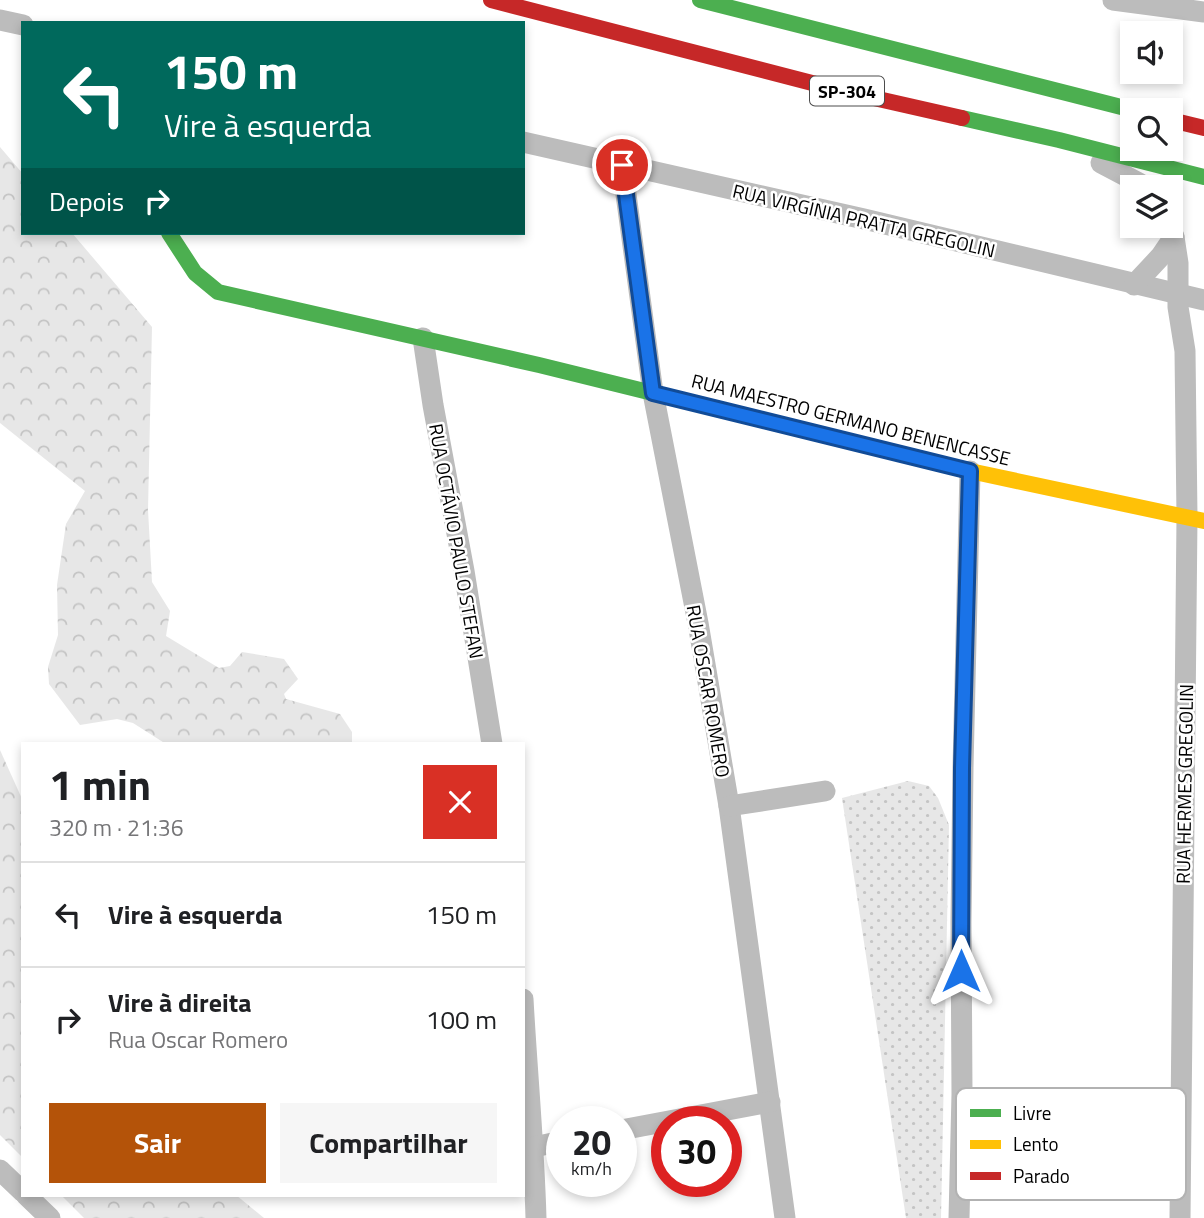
<!DOCTYPE html>
<html lang="pt">
<head>
<meta charset="utf-8">
<style>
	:root { --surface:#fff; --page:#f6f6f6; --text:#202124; --muted:#757577; --line:#e0e0e0; --accent:#b45309 }
	body { margin:0; font-family:"Titillium Web",sans-serif; background:var(--page); color:var(--text); height:100vh; display:flex; flex-direction:column; font-size:26px; white-space:nowrap }
	* { box-sizing:border-box; margin:0 }
	p { font-size:23px; color:var(--muted) }
	.icon { flex:none; width:38px; height:38px; fill:none; stroke:currentColor; stroke-width:2; stroke-linecap:round; stroke-linejoin:round }
	.map { position:relative; flex:1; overflow:hidden }
	.panel { position:absolute; left:21px; top:742px; width:504px; height:455px; display:flex; flex-direction:column; background:var(--surface); border-radius:0px; box-shadow:0 4px 10px #0003 }
	.panel>* { flex:none }
	.guide { position:absolute; left:21px; top:21px; width:504px; height:214px; border-radius:0px; box-shadow:0 4px 10px #0003; background:#00695c; color:#fff; overflow:hidden }
	.buttons { position:absolute; left:1120px; top:21px; display:grid; gap:14px }
	.buttons a { display:grid; place-items:center; width:63px; height:63px; border-radius:0px; background:var(--surface); box-shadow:0 4px 10px #0003; font-size:35px }
	.speed { position:absolute; left:546px; top:1106px; display:flex; gap:14px; font-size:35px; font-weight:700; text-align:center }
	.speed>* { display:grid; place-content:center; width:91px; height:91px; border-radius:50%; background:var(--surface); box-shadow:0 4px 10px #0003; line-height:1 }
	.speed small { font-size:18px; font-weight:400 }
	.speed .limit { border:10px solid #d22; background:#fff; color:#111 }
	.pin { position:absolute; display:grid; place-items:center; width:60px; height:60px; color:#fff; margin:-30px; border:4px solid #fff; border-radius:50%; box-shadow:0 2px 7px #0007 }
	.me { position:absolute; width:77px; margin:-38px; rotate:0deg; stroke-linejoin:round; filter:drop-shadow(0 0 5px #0008) }
	.turn { display:flex; align-items:center; gap:24px; height:147px; padding:0 28px; font-size:32px }
	.turn .icon { width:91px; height:91px; stroke-width:2.5 }
	.turn b { display:block; font-size:49px; line-height:60px }
	.then { display:flex; align-items:center; height:66px; padding:0 28px; background:#0003; gap:14px; font-size:26px }
	.round { display:grid; place-items:center; flex:none; width:74px; height:74px; border-radius:0px; background:var(--page) }
	.summary { display:flex; align-items:center; justify-content:space-between; height:119px; padding:0 28px }
	h1 { font-size:42px; font-weight:700; line-height:52px }
	.primary-button { display:flex; gap:14px; margin-top:auto; padding:14px 28px }
	.primary-button a { flex:1; height:80px; border-radius:0px; background:var(--accent); color:#fff; font-size:28px; font-weight:700; line-height:80px; text-align:center }
	.primary-button a+a { background:var(--page); color:var(--text) }
	ul { padding:0; list-style:none }
	li { display:flex; align-items:center; gap:21px; height:105px; padding:0 28px; border-top:2px solid var(--line) }
	li div { flex:1 }
	li b { display:block; font-size:26px }
	li em { font-style:normal }
	.map>svg:first-child { display:block }
	.forest { fill:url(#forest-crowns) }
	.park { fill:url(#park-dots) }
	.lines { fill:none; stroke-linecap:round; stroke-linejoin:round }
	.street { stroke:#bcbcbc; stroke-width:21 }
	.fast { stroke:#4caf50; stroke-width:16 }
	.slow { stroke:#ffc107; stroke-width:16 }
	.jam { stroke:#c62828; stroke-width:16 }
	.route-casing { stroke:#114b97; stroke-width:18 }
	.route { stroke:#1a73e8; stroke-width:12 }
	.labels { text-anchor:middle; dominant-baseline:central; stroke-width:5; stroke-linejoin:round; paint-order:stroke }
	.shield { fill:#fff; stroke:#4c4c4c; stroke-width:2 }
	.shield-label { font-size:18px; font-weight:bold; fill:#000 }
	.street-label { font-size:19px; fill:#000; stroke:#fff }
	.key { fill:#fff; stroke:#b2b2b2; stroke-width:2 }
	.key-label { font-size:19px; fill:#000 }
</style>
</head>
<body>
<div class="map">
<svg width="1204" height="1218" viewBox="0 0 1204 1218">
	<defs>
		<pattern id="forest-crowns" width="20" height="18" patternUnits="userSpaceOnUse" patternTransform="scale(1.75)"><rect width="20" height="18" fill="#e7e7e7"/><path d="M2 6a3 3 0 1 1 6 0M12 15a3 3 0 1 1 6 0" fill="none" stroke="#c4c4c4"/></pattern>
		<pattern id="park-dots" width="8" height="8" patternUnits="userSpaceOnUse" patternTransform="scale(1.75)"><rect width="8" height="8" fill="#e7e7e7"/><path d="M2 2h.1M6 6h.1" fill="none" stroke="#c4c4c4" stroke-width="1.8" stroke-linecap="round"/></pattern>
	</defs>
	<rect width="100%" height="100%" fill="#fff"/>
	<g class="forest">
		<path d="M0,147L23,174V233H72L152,327L148,510L152,582L170,611L166,636L219,668L230,666L242,652L284,659L298,679L284,694L286,699L340,714L352,732V744H166L133,723L117,719L80,725L49,684L48,667L58,635L57,585L66,524L85,491L0,423Z"/>
		<path d="M0,750L23,801V1158L0,1135Z"/>
		<path d="M61,1195H236L264,1218H84Z"/>
	</g>
	<path class="park" d="M908,781L929,786L938,798L949,825L941,1218H906L842,798Z"/>
	<g class="lines">
		<g class="street">
			<path d="M1113,0L1204,12"/>
			<path d="M0,20L23,25"/>
			<path d="M523,142L864,219L1204,300"/>
			<path d="M1101,163L1139,183L1144,187"/>
			<path d="M622,165L653,393L698,623L729,806L785,1218"/>
			<path d="M1170,226L1174,237L1178,263V307L1185,351L1187,517L1180,1218"/>
			<path d="M1134,285L1161,256L1174,237"/>
			<path d="M423,338L433,405L464,571L492,744"/>
			<path d="M729,806L825,791"/>
			<path d="M523,999C527,1072 534,1145 536,1218"/>
			<path d="M621,1130L770,1102"/>
			<path d="M534,1147L562,1141"/>
			<path d="M0,1170L23,1192"/>
			<path d="M26,1195L50,1218"/>
			<path d="M959,1218L962,1094L961,922L963,768L970,471"/>
		</g>
		<g class="fast">
			<path d="M700,0L1133,110"/>
			<path d="M962,118L1059,140L1204,177"/>
			<path d="M169,233L195,273L218,292L539,365L835,438"/>
		</g>
		<path class="slow" d="M835,438L970,471L1204,521"/>
		<g class="jam">
			<path d="M491,0L843,91L962,118"/>
			<path d="M1171,120L1204,128"/>
		</g>
	</g>
	<g class="lines">
		<defs>
			<path id="route" d="M622,165L653,393L970,471L962,768L961,971"/>
		</defs>
		<use href="#route" class="route-casing"/>
		<use href="#route" class="route"/>
	</g>
	<g class="labels">
		<rect class="shield" x="810" y="76.5" width="74" height="29" rx="5"/>
		<g class="shield-label">
			<text x="847" y="91">SP-304</text>
		</g>
		<g class="street-label">
			<text transform="translate(864 220) rotate(13)">RUA VIRGÍNIA PRATTA GREGOLIN</text>
			<text transform="translate(851 419) rotate(14)">RUA MAESTRO GERMANO BENENCASSE</text>
			<text transform="translate(457 541) rotate(80)">RUA OCTÁVIO PAULO STEFAN</text>
			<text transform="translate(709 691) rotate(80)">RUA OSCAR ROMERO</text>
			<text transform="translate(1184 784) rotate(-89)">RUA HERMES GREGOLIN</text>
		</g>
	</g>
	<rect x="956" y="1088" width="230" height="112" rx="10" class="key"/>
	<rect x="970" y="1109" width="31" height="8" fill="#4caf50"/>
	<rect x="970" y="1140" width="31" height="9" fill="#ffc107"/>
	<rect x="970" y="1172" width="31" height="8" fill="#c62828"/>
	<g class="key-label">
		<text x="1013" y="1120">Livre</text>
		<text x="1013" y="1151">Lento</text>
		<text x="1013" y="1183">Parado</text>
	</g>
</svg>
<div class="buttons">
<a><svg class="icon" aria-label="sound" viewBox="0 0 24 24"><path d="M4 9h4l5-4v14l-5-4H4zM17 9q2 3 0 6"/></svg></a>
<a><svg class="icon" aria-label="search" viewBox="0 0 24 24"><circle cx="10" cy="10" r="6"/><path d="M15 15l6 6"/></svg></a>
<a><svg class="icon" aria-label="layers" viewBox="0 0 24 24"><path d="M12 4l9 5-9 5-9-5zM3 14l9 5 9-5"/></svg></a>
</div>
<div class="speed"><div>20<small>km/h</small></div><div class="limit">30</div></div>
<div class="pin" style="left:622px;top:165px;background:#d93025"><svg class="icon" aria-label="arrive" viewBox="0 0 24 24"><path d="M6 21V4h12l-3 4 3 4H6"/></svg></div>
<svg class="me" style="left:961px;top:971px" viewBox="-20 -20 40 40"><path d="M0-17L14 15 0 8-14 15z" fill="#1a73e8" stroke="#fff" stroke-width="4"/></svg>
<div class="guide">
<div class="turn"><svg class="icon" aria-label="left" viewBox="0 0 24 24"><path d="M17 20v-9H6M10 6l-5 5 5 5"/></svg><div><b>150 m</b>Vire à esquerda</div></div>
<div class="then">Depois<svg class="icon" aria-label="right" viewBox="0 0 24 24"><path d="M7 20v-9h11M14 6l5 5-5 5"/></svg></div>
</div>
<section class="panel">
<div class="summary"><div><h1>1 min</h1><p>320 m · 21:36</p></div><a class="round" style="background:#d93025;color:#fff"><svg class="icon" aria-label="close" viewBox="0 0 24 24"><path d="M6 6l12 12M18 6L6 18"/></svg></a></div>
<ul>
<li><svg class="icon" aria-label="left" viewBox="0 0 24 24"><path d="M17 20v-9H6M10 6l-5 5 5 5"/></svg><div><b>Vire à esquerda</b></div><em>150 m</em></li>
<li><svg class="icon" aria-label="right" viewBox="0 0 24 24"><path d="M7 20v-9h11M14 6l5 5-5 5"/></svg><div><b>Vire à direita</b><p>Rua Oscar Romero</p></div><em>100 m</em></li>
</ul>
<div class="primary-button"><a>Sair</a><a>Compartilhar</a></div>
</section>
</div>
</body>
</html>
